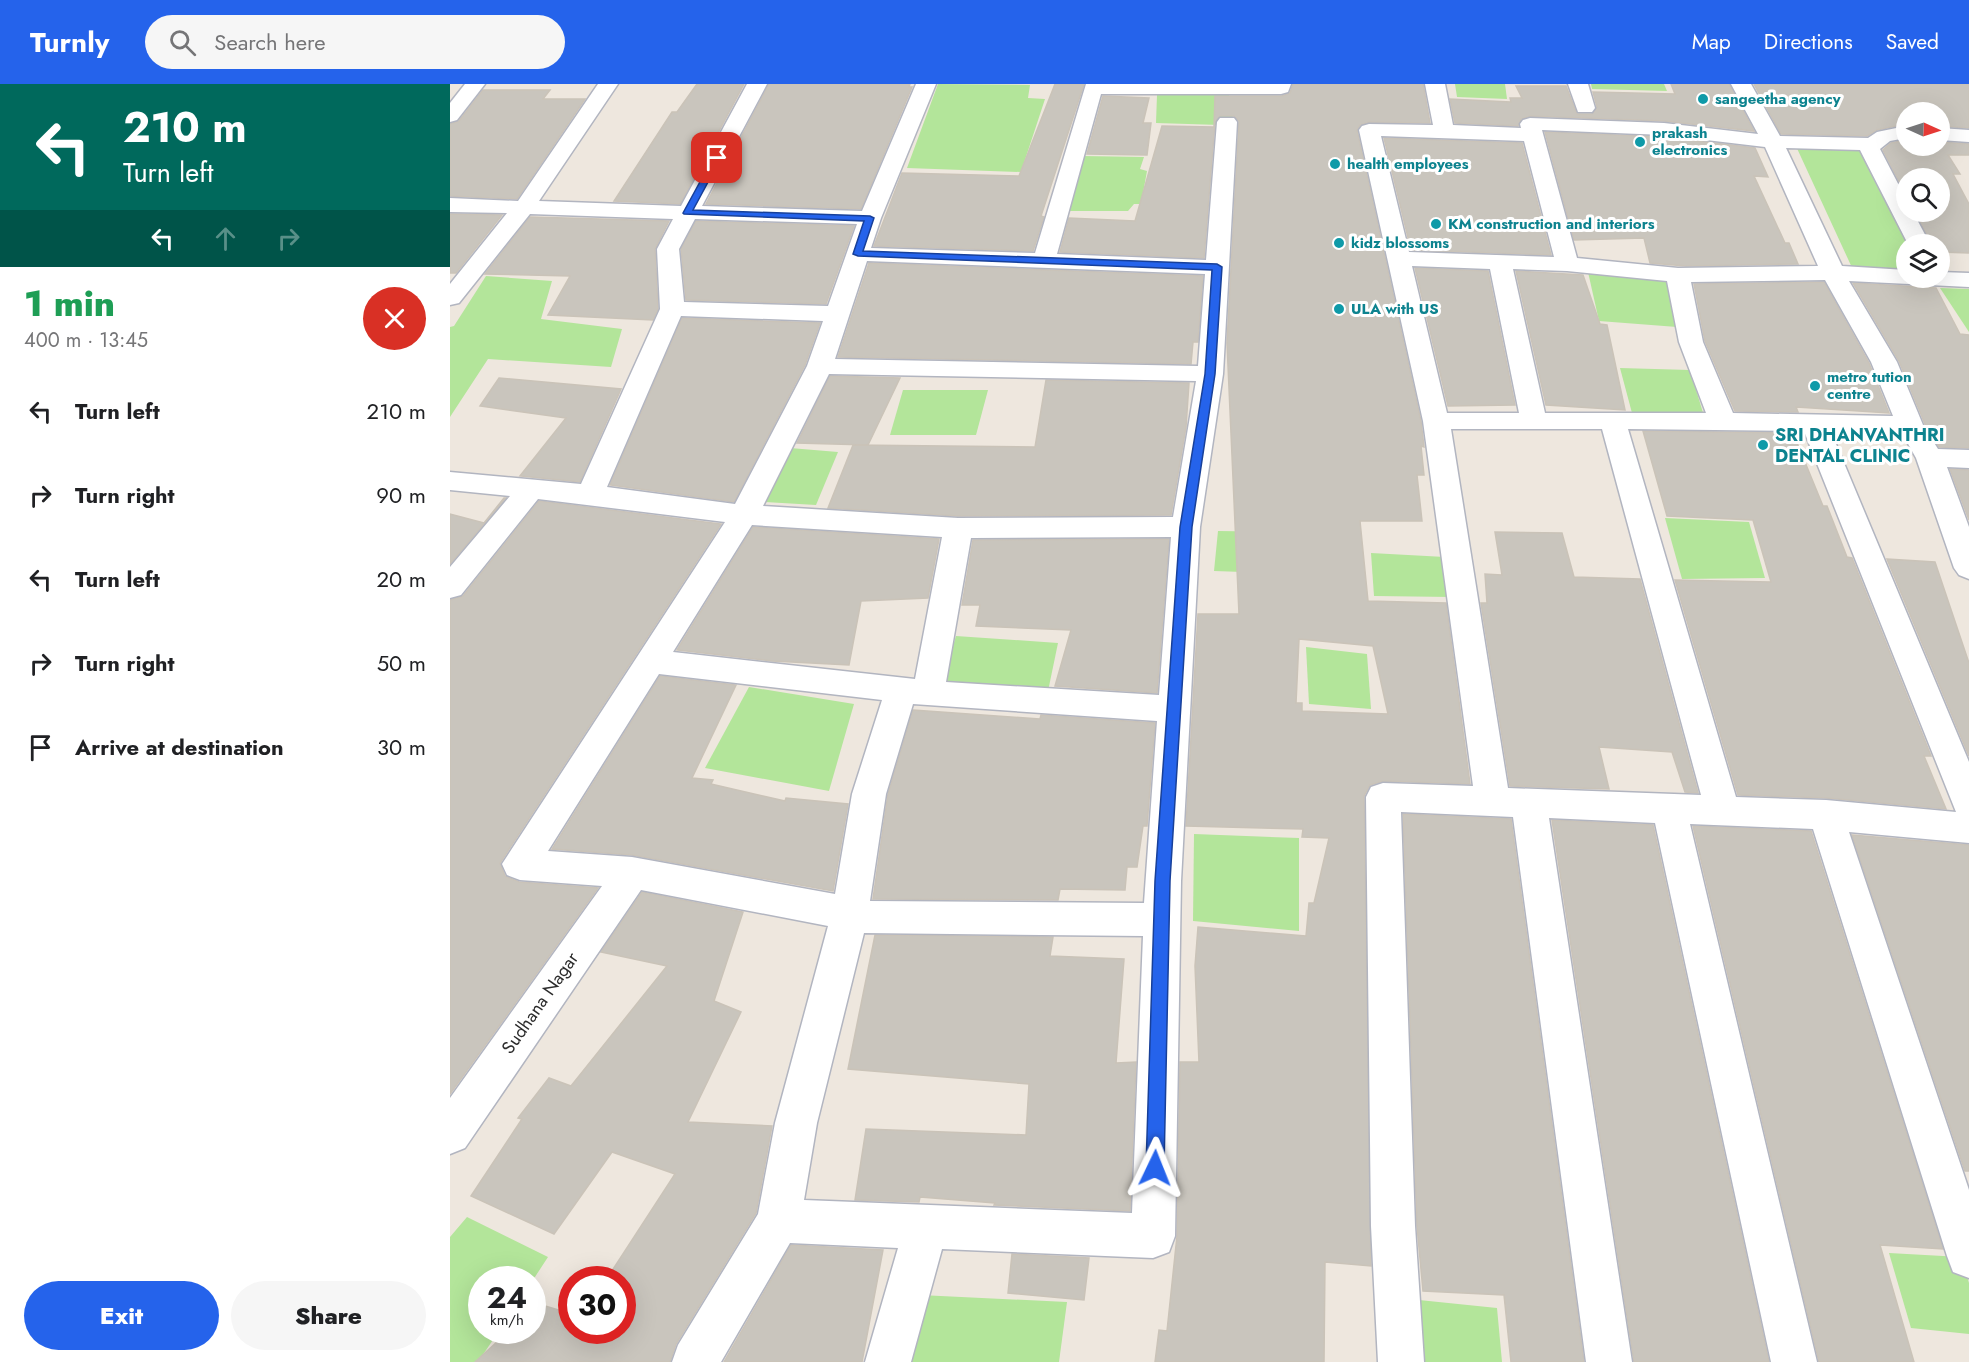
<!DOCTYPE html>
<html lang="en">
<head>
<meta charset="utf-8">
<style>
	:root { --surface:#fff; --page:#f6f6f6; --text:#202124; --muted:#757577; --accent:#2563eb }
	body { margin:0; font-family:Jost,sans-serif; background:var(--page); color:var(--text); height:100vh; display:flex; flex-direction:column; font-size:22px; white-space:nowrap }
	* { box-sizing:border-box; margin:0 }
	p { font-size:20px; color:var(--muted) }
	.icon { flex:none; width:33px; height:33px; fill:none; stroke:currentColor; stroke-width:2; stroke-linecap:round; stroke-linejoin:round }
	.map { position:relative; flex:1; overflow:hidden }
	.sheet { display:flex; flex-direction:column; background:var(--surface); width:450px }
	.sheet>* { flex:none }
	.guide { background:#00695c; color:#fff; overflow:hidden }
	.needle { width:39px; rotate:93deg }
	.buttons { position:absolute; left:1446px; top:18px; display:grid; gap:12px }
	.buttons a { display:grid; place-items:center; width:54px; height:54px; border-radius:50%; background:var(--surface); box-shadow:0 6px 24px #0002; font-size:30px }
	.speed { position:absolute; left:18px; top:1182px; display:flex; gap:12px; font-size:30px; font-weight:700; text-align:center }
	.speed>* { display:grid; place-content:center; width:78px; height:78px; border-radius:50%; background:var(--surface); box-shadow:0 6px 24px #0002; line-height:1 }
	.speed small { font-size:15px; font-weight:400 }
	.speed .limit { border:9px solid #d22; background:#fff; color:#111 }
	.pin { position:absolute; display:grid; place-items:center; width:51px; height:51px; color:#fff; margin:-26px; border-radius:12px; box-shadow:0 3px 9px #0006 }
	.me { position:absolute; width:66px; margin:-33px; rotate:2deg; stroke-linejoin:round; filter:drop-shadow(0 0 4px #0008) }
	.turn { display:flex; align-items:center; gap:21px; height:126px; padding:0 24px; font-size:27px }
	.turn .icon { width:78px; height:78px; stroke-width:2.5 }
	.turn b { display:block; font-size:42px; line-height:51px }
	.lanes { display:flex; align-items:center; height:57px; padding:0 24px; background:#0003; justify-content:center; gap:30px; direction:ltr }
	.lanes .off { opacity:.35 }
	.round { display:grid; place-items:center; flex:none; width:63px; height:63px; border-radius:32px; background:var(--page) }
	.overview { display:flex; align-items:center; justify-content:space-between; height:102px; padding:0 24px }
	h1 { font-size:36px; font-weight:800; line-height:45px; color:#1e9e55 }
	.cta { display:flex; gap:12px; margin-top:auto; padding:12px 24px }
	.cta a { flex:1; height:69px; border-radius:36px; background:var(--accent); color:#fff; font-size:24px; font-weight:800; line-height:69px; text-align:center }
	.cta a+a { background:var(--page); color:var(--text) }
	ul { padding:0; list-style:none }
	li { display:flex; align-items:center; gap:18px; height:84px; padding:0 24px }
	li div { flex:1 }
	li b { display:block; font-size:22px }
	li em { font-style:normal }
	header { display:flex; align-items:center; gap:36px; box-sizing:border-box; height:84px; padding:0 30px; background:var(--accent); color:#fff }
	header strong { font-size:28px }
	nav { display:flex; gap:33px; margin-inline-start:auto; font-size:21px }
	.search { width:420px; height:54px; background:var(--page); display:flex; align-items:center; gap:15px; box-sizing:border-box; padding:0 21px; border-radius:33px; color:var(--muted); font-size:22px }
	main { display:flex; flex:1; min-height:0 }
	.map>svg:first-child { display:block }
	.green { fill:#b3e59a }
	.building { fill:#c9c5bd; stroke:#cac3b8; stroke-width:1.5; fill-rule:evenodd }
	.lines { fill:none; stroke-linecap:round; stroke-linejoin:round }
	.street-casing { stroke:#b2b5c0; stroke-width:3 }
	.street { fill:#fff; fill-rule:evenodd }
	.route { fill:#2563eb; stroke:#184099; stroke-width:1.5 }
	.culture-dot { fill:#0f9aa8; stroke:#fff; stroke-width:2 }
	.labels { text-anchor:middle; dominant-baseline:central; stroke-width:6; stroke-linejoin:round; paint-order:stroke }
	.far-culture-label { font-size:15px; font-weight:bold; fill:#0d838f; stroke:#fff; text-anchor:start }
	.culture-label { font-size:18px; font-weight:bold; fill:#0d838f; stroke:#fff; text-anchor:start }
	.street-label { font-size:18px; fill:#2c2c2c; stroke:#fff }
</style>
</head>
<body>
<header>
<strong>Turnly</strong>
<div class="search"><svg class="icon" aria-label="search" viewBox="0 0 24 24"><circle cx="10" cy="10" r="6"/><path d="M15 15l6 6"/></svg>Search here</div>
<nav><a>Map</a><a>Directions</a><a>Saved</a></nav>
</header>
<main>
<section class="sheet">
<div class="guide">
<div class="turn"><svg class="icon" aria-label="left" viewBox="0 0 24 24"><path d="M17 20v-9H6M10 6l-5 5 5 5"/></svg><div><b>210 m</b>Turn left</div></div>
<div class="lanes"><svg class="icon" aria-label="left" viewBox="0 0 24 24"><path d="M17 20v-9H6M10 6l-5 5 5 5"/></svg><svg class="icon off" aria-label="ahead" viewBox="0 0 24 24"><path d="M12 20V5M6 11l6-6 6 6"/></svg><svg class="icon off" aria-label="right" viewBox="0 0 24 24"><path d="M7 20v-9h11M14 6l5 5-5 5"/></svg></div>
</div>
<div class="overview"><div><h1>1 min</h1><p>400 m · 13:45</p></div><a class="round" style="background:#d93025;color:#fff"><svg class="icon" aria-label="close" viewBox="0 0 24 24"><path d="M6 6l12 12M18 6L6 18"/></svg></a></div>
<ul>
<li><svg class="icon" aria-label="left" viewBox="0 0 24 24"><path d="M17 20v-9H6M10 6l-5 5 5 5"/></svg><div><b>Turn left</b></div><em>210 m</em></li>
<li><svg class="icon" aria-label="right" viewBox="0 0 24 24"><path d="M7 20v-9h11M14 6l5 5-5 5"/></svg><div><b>Turn right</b></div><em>90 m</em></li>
<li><svg class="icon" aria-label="left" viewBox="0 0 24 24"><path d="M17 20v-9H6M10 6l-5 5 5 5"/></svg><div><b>Turn left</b></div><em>20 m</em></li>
<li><svg class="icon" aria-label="right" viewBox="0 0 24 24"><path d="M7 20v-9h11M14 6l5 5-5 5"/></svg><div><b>Turn right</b></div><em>50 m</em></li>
<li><svg class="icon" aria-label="arrive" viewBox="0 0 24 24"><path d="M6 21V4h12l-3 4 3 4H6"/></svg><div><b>Arrive at destination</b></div><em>30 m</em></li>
</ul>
<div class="cta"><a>Exit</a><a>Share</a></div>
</section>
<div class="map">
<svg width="1519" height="1278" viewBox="0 0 1519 1278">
	<rect width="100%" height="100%" fill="#eee7de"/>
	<g class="green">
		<path d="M488,0L580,1L578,14L595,15L571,88L457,84Z"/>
		<path d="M1005,0H1055L1057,15L1007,13Z"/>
		<path d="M1141,0H1214L1217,7L1142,5Z"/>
		<path d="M707,11H779L783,35L770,41L706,39Z"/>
		<path d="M1345,60L1413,63L1464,160H1456V191L1404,188Z"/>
		<path d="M632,72L694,73L690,85L697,87L691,120H684L678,127H618Z"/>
		<path d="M1138,188L1220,197L1227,243L1149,237Z"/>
		<path d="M36,192L102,197L91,235L172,245L161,283L38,275L0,333V243L4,242Z"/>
		<path d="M1490,204L1519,205V248Z"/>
		<path d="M1170,284L1240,286L1254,332L1182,329Z"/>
		<path d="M453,306H538L526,351H440Z"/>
		<path d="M340,364L388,368L366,421L315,418Z"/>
		<path d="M1215,434L1299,438L1315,494L1232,495Z"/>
		<path d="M768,447L850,448L847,490L764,487Z"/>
		<path d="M921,469L995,473L1002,513L924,512Z"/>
		<path d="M506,552L608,559L597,612L491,601Z"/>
		<path d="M856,563L917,570L921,625L859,620Z"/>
		<path d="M299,603L404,620L379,707L255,684Z"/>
		<path d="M744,750L849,754V847L743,837Z"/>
		<path d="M17,1133L98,1173L83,1196H32V1246L49,1247L28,1278H0V1153Z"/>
		<path d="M1439,1169L1511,1173L1519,1199V1250L1461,1244Z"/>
		<path d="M470,1211L617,1218L609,1278H449Z"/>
		<path d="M969,1216L1047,1224L1052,1278H972Z"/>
	</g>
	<g class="building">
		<path d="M247,0H294L230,120L164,117L222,28H227Z"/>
		<path d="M319,0H460L459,3H462L411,125L256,120Z"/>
		<path d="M605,0H634L591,132L594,133L583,167L424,162L452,89L569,92Z"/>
		<path d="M843,0H973L980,39L919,38L910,41L907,46L971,337L974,363L971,362L974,391H967L972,437H910L918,517L996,519L1020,700L933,697L920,701L914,712L921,1182L875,1178L874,1278H705L709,1246L717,1247L727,1152L730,978H749L745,882L748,843L856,852L859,819H864L879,754L852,753L853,745L736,742L748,530H789L777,259L789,37L784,32H770L765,38L754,174L610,168L619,134L685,137L712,42L764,43L765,12H832L840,9ZM849,555L923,562L938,630L852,627V619H846Z"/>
		<path d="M1221,0H1279L1304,47L1214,37L1080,32L1071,35L1068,42L1005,39L1000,15L1061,18L1060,14H1072L1066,2H1116L1127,30H1142L1147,23L1143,8L1225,10Z"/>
		<path d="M1304,0H1519V44L1490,42V28H1456V40L1427,46L1417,52L1331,50Z"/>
		<path d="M33,6H100L93,15H135L67,115L0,112V40L9,37Z"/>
		<path d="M653,12L699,14L693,39H701L697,71L637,70Z"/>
		<path d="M1095,48L1214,53L1305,64L1318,93L1304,92L1335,159H1339L1348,180L1236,182L1200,179L1194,154L1124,156Z"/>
		<path d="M934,54L1072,59L1101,171L961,166Z"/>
		<path d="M1456,56V62H1490V58L1519,60V71H1498L1510,90H1503L1519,120V169L1490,168V160H1482L1465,128H1490V94H1456V111L1433,66L1441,59Z"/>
		<path d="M0,130L52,131L6,189H0Z"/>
		<path d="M80,133L219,137L205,165L208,225L203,236L98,231L120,192L35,190Z"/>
		<path d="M246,137L404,142L376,220L236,216L231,165Z"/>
		<path d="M419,179L753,192L748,258H743L741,280L388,273Z"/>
		<path d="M965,184L1038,187L1065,321L998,322Z"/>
		<path d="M1066,187L1133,191L1150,240L1157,241L1175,326L1096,321Z"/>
		<path d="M1374,198L1419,279L1439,329L1346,323L1348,328L1285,327L1255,257L1244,200Z"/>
		<path d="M1403,199L1486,204L1510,250L1519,251V364L1489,363L1475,340L1449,277Z"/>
		<path d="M232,234L370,239L355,281L284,418L160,401Z"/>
		<path d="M380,292L450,294L418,361L347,359Z"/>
		<path d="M49,294L171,305L130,398L70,392L116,334L30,322Z"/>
		<path d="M596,296L739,299L736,343L721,431L508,432L378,424L403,361L585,363Z"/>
		<path d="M1193,347L1343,349L1373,422H1377L1397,473L1402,474L1481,672H1474L1496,725L1376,714L1288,711L1225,496L1321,498L1303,436L1217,432Z"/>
		<path d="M1500,385L1519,386V436Z"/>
		<path d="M54,414H56L0,480V430L34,439Z"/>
		<path d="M89,417L271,440L50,779L55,792L69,798L148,804L0,1010V516L13,512Z"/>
		<path d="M303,443L489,455L478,514L411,517L399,581L322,577L227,566Z"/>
		<path d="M1045,448L1112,449L1124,493L1190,495L1248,709L1235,708L1222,668L1149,663L1159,705L1060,702L1031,519H1037L1035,490L1052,491Z"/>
		<path d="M719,455L707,609L605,602L621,546L526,542L530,521H512L523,456Z"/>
		<path d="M1437,475L1485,478L1519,579V672Z"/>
		<path d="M210,592L286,601L242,694L263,696L261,700L335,717L336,714L398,720L383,807L182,771L102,765Z"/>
		<path d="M463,626L590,635L591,631L705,639L697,742H693L687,783H677L675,806L610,805L608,816L423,815L438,710Z"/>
		<path d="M953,730L1061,735L1134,1278H1061L1054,1211L973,1207L967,1142Z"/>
		<path d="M1102,736L1203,741L1319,1278H1184Z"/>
		<path d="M1243,742L1361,747L1493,1165L1430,1161L1464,1278H1369Z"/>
		<path d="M1402,751L1519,761V1087H1515Z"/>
		<path d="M192,808L293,828L264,917L291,928L238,1038L322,1042L306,1129L226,1260L220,1278H25L60,1246H82V1218L122,1230V1246H172V1196H156L225,1090L162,1068L104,1150L21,1112L72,1035L68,1034L99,994L121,1002L217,882L151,868Z"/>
		<path d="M425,851L603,853L600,872L674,875L666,979L686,978L680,1127L544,1121L545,1119L470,1113L469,1118L405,1116L416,1045L576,1051L579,1000L398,985Z"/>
		<path d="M341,1161L433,1166L412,1278H274Z"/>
		<path d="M562,1170L639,1174L634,1216L558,1209Z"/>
	</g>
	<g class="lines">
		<defs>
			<g id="street">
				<path d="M15,0H35L7,36L0,38V19Z"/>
				<path d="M148,0H168L89,117L231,122L297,0H317L252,122L412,127L466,0H486L431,134L421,164L585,169L636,0H841L838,8L831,10H651L607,170L756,176L767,38L770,34H784L787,38L773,290L750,443L731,797L725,1152L719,1168L703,1174L492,1165L461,1278H415L448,1164L340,1159L271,1278H222L228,1261L308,1130L325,1039L378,842L191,806L15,1064L0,1070V1014L152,802L70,796L57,791L52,780L275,438L88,415L11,511L0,514V483L60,412L0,406V388L131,400L210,225L207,165L223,135L80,130L9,219L0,221V200L57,129L0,128V114L68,117ZM245,135L407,140L378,222L234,218L229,165ZM417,177L755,190L748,282L385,275ZM231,232L373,237L357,282L285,420L157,403ZM379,290L746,297L723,433L508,434L313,422ZM302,441L492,453L465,595L223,568ZM721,453L709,611L496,598L521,454ZM209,590L432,616L402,710L385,810L182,773L98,767ZM463,620L707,637L694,819L420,817L436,710ZM414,849L693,852L682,1129L354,1116L367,1039Z"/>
				<path d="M975,0H995L1003,41L1071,44L1070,40L1073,36L1080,34L1214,39L1308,50L1281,0H1301L1330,52L1418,54L1427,48L1456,42V54L1440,57L1430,65L1456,115V128H1463L1480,160H1458L1410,66L1336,64L1392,182L1456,186V194H1490V188L1519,189V203L1399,197L1447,278L1473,341L1488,365L1519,366V384L1497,383L1519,443V495L1509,491L1504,484L1466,374L1452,349L1381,348L1519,678V759L1399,748L1519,1106V1194L1503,1188L1497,1172L1363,745L1240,740L1367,1278H1321L1205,739L1099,734L1182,1278H1136L1063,733L951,728L965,1142L974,1278H928L921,1142L916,713L921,703L933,699L1023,702L973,337L909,46L912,42L919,40L983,41ZM1092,46L1214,51L1315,63L1368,182L1228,184L1127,174ZM931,52L1074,57L1104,173L959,168ZM962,182L1040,185L1069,329H997ZM1063,185L1117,187L1217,197L1229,258L1256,329H1095ZM1375,196L1421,278L1443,332L1283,329L1253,258L1241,198ZM1001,345H1152L1251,711L1058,704ZM1178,345L1354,347L1506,728L1376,716L1286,713Z"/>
				<path d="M1118,0H1138L1145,24L1142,28H1128Z"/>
				<path d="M1490,44L1519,46V58L1490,56Z"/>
			</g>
		</defs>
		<use href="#street" class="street-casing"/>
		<use href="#street" class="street"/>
	</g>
	<path class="route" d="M267,71L271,74L243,126L420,132L424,134L413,167L767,180L772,183L765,290L742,443L720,797L714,1084L711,1090L705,1093L699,1090L696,1084L705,797L730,443L755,290L762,186L408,172L403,170L414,137L234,130L233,129L263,74Z"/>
	<g class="culture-dot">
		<circle cx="1253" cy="15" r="6"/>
		<circle cx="1190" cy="58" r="6"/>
		<circle cx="885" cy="80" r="6"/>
		<circle cx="986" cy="140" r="6"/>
		<circle cx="889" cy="159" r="6"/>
		<circle cx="889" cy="225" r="6"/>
		<circle cx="1365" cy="302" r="6"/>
		<circle cx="1313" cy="361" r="6"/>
	</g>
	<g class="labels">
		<g class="far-culture-label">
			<text x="1265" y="15">sangeetha agency</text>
			<text x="1202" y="49">prakash<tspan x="1202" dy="17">electronics</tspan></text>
			<text x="897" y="80">health employees</text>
			<text x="998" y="140">KM construction and interiors</text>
			<text x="901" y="159">kidz blossoms</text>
			<text x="901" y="225">ULA with US</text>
			<text x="1377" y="293">metro tution<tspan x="1377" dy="17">centre</tspan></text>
		</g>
		<g class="culture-label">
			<text x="1325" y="351">SRI DHANVANTHRI<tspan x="1325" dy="21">DENTAL CLINIC</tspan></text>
		</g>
		<g class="street-label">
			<text transform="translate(90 919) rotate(-55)">Sudhana Nagar</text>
		</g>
	</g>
</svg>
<div class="buttons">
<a><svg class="needle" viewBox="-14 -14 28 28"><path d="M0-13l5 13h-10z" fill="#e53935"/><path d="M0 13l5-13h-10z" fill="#757577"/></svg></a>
<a><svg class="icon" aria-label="search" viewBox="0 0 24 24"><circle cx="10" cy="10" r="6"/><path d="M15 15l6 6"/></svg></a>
<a><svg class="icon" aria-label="layers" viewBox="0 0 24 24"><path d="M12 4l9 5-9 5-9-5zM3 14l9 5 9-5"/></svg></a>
</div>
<div class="speed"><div>24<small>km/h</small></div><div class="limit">30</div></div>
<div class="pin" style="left:267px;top:74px;background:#d93025"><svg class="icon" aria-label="arrive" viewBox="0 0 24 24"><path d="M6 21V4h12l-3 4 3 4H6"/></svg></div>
<svg class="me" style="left:705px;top:1084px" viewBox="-20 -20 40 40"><path d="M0-17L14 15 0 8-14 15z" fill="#2563eb" stroke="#fff" stroke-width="4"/></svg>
</div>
</main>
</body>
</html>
